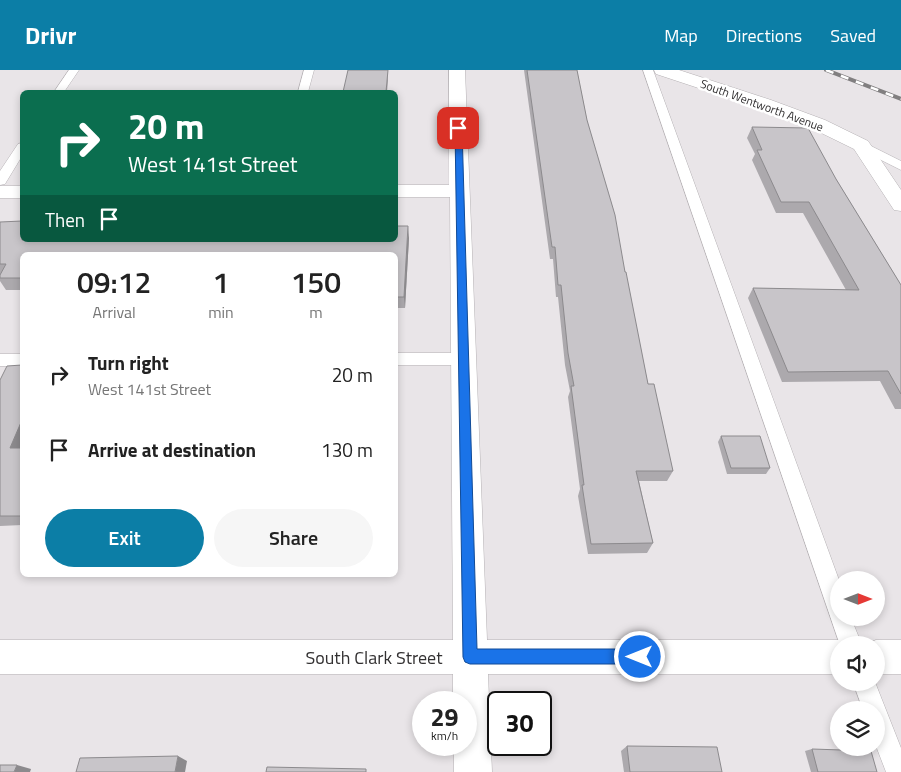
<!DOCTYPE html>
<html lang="en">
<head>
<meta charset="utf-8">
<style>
	:root { --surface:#fff; --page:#f6f6f6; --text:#222; --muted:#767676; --accent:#0c7ea6 }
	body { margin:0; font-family:"Titillium Web",sans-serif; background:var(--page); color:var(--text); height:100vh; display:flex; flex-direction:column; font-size:19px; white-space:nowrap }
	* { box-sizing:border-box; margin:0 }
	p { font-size:16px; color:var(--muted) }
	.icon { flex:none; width:28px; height:28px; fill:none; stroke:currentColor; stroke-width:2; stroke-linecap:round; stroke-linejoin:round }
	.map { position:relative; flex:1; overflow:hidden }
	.drawer { position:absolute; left:20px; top:182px; width:378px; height:325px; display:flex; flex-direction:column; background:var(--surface); border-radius:8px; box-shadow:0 2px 8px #0003 }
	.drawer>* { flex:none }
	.hud { position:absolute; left:20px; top:20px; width:378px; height:152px; border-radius:8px; box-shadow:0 2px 8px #0003; background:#0b6e4f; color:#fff; overflow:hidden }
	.needle { width:32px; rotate:90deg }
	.buttons { position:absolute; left:830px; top:501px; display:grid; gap:10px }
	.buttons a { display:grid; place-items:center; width:55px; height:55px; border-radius:50%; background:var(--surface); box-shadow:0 2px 8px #0003; font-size:25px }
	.speed { position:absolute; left:412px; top:621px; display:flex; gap:10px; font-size:25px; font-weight:700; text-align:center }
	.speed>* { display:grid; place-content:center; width:65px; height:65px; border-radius:50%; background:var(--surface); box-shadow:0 2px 8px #0003; line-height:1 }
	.speed small { font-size:12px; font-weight:400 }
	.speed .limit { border:2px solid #111; border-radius:8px; background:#fff; color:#111 }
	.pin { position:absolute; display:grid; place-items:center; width:42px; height:42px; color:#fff; margin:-21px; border-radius:10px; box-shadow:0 2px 8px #0006 }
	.me { position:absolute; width:55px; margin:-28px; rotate:270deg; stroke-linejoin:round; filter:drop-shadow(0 0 4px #0008) }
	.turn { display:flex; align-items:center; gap:18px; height:105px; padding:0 25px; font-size:22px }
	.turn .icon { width:65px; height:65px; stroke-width:2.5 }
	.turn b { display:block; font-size:35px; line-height:42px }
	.then { display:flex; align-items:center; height:48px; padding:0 25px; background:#0003; gap:10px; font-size:19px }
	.eta { display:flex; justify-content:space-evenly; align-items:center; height:85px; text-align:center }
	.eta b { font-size:30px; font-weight:600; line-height:35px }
	.cta { display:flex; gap:10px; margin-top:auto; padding:10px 25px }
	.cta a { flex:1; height:58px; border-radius:30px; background:var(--accent); color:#fff; font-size:20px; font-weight:600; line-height:58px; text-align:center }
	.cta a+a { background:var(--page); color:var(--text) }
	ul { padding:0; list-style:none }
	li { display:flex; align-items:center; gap:15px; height:75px; padding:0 25px }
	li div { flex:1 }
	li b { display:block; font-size:19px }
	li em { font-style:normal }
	header { display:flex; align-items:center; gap:30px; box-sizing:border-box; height:70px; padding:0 25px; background:var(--accent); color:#fff }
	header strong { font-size:24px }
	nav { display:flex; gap:28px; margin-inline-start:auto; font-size:18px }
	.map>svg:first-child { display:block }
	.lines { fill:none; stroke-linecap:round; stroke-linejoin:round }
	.service-casing { stroke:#b5b1b4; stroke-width:1 }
	.minor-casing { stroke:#b5b1b4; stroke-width:1 }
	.service { fill:#fff; fill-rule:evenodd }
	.minor { fill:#fff; fill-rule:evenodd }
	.rail-casing { stroke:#817f80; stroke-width:4 }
	.rail { stroke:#fff; stroke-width:2.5; stroke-dasharray:8; stroke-linecap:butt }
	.wall { fill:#aca9ad }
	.shaded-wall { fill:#8c8a8d }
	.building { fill:#c8c5c9; stroke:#8c8a8d }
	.route { fill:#1a73e8; stroke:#114b97 }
	.labels { text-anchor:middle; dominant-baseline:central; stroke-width:5; stroke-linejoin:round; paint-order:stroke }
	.far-street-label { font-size:12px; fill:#323031; stroke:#fff }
	.near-street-label { font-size:18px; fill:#323031; stroke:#fff }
</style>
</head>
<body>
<header>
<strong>Drivr</strong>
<nav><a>Map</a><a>Directions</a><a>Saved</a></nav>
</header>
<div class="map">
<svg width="901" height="702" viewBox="0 0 901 702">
	<rect width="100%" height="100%" fill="#e9e5e8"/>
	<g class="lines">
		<defs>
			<g id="service">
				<path d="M69,0H79L64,22H54Z"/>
				<path d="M304,0H314L308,22H298Z"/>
				<path d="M643,0H653L839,510V548H851L862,575H840Z"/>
				<path d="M861,71L901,91V100L857,78L855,75Z"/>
				<path d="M22,73V86L5,114L0,115V101L18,74Z"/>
				<path d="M395,283H464L470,285L472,289L470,293L464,295H395Z"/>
				<rect x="0" y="284" width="22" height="12"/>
				<path d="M853,612H875L901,678V702H886L876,676V640H863Z"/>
			</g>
			<g id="minor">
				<path d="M449,0H465L487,570H839L851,575H839V604H488L492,702H454V675H466V632H453V604H0V570H453L450,127H395V115H449Z"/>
				<path d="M654,0H679L771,30L825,50L868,71L901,120V141L894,140L854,79L811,58L759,38L656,4Z"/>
				<rect x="0" y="116" width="22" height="12"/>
				<path d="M876,570H901V604H876V575H864Z"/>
			</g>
		</defs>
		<use href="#service" class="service-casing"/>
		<use href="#minor" class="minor-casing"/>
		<use href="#service" class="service"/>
		<use href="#minor" class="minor"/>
		<defs>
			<path id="rail" d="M826,0L901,29"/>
		</defs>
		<use href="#rail" class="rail-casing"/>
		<use href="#rail" class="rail"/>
	</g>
	<g class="wall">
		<path d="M524,0H577L587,50L625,202L648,314L673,401L667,411H639L653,473L647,483L588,484L578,426L580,419L568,327L570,321L565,295L558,227H556L553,189H550Z"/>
		<path d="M752,57L836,109L901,215V339H895L880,311L782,312L748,228L753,218L846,220L803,143H776L752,90L755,84L747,68Z"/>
		<path d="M0,152L22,170L409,168L405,238H395V185H22V220H6L0,211Z"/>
		<path d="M22,295V455L0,456V310Z"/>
		<path d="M721,366L770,398L766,404H727L718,372Z"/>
		<path d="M627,676L722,702H624L621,681Z"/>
		<path d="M812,679L877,702H811L805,681Z"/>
	</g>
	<g class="shaded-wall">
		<path d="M388,0V6L387,22H386Z"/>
		<path d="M408,156L409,168L405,238L404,227Z"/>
		<path d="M22,350V383L10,378Z"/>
		<path d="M395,400L397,410L395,456Z"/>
		<path d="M178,686L187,691L185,702H175Z"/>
		<path d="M17,695L31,699L30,702H14Z"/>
	</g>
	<g class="building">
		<path d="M348,0H388L386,22H343Z"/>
		<path d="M527,0H577L587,50L615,145L625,202H626L648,314H654L673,401H636L653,473L591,474L582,415H584L571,316H574L568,283L561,215H558L555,177H552Z"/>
		<path d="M752,57L808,58L836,109L901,215V324L888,301L788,302L753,218L859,220L809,132H781L757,80H762Z"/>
		<path d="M22,151V170H395V156H408L404,227H395V185H22V208H0V205L6,194H0V152Z"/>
		<path d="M22,295V350L10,378H22V446H0V310L7,296Z"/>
		<path d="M721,366H760L770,398H731Z"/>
		<path d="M627,676L717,677L722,702H630Z"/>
		<path d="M812,679L871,681L877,702H818Z"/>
		<path d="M178,686L175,702H76L80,688Z"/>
		<path d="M0,695H17L14,702H0Z"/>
		<path d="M267,697L366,699V702H266Z"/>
	</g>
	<path class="route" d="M458,55L462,58L477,579H640L645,582L648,587L645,592L640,594H470L465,592L463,587L455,58Z"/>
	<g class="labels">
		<g class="far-street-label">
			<text transform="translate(762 35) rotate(20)">South Wentworth Avenue</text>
		</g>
		<g class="near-street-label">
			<text x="374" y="587">South Clark Street</text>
		</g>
	</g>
</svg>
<div class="buttons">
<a><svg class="needle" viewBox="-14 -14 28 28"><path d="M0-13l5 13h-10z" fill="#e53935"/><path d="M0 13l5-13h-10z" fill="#767676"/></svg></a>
<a><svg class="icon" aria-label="sound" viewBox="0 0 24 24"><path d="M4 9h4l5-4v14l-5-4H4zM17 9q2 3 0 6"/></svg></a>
<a><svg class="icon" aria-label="layers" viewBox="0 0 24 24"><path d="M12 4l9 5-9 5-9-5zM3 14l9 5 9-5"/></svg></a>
</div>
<div class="speed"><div>29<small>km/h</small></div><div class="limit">30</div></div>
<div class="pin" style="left:458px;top:58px;background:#d93025"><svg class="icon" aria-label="arrive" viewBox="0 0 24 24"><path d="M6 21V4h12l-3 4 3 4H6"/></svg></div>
<svg class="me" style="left:640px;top:587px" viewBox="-20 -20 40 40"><circle r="17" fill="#1a73e8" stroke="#fff" stroke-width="3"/><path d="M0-11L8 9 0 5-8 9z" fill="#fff"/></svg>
<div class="hud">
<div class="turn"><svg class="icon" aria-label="right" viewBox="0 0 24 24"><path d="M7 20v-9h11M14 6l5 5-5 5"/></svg><div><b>20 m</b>West 141st Street</div></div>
<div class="then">Then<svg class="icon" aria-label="arrive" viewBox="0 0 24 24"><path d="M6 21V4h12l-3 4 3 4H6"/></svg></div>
</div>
<section class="drawer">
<div class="eta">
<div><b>09:12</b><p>Arrival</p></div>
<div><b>1</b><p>min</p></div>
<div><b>150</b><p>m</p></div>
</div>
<ul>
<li><svg class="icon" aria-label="right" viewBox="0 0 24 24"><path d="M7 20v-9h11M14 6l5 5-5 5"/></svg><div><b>Turn right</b><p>West 141st Street</p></div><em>20 m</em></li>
<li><svg class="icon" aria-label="arrive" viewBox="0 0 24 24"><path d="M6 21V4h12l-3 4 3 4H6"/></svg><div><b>Arrive at destination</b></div><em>130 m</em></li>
</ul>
<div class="cta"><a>Exit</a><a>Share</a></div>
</section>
</div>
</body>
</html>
